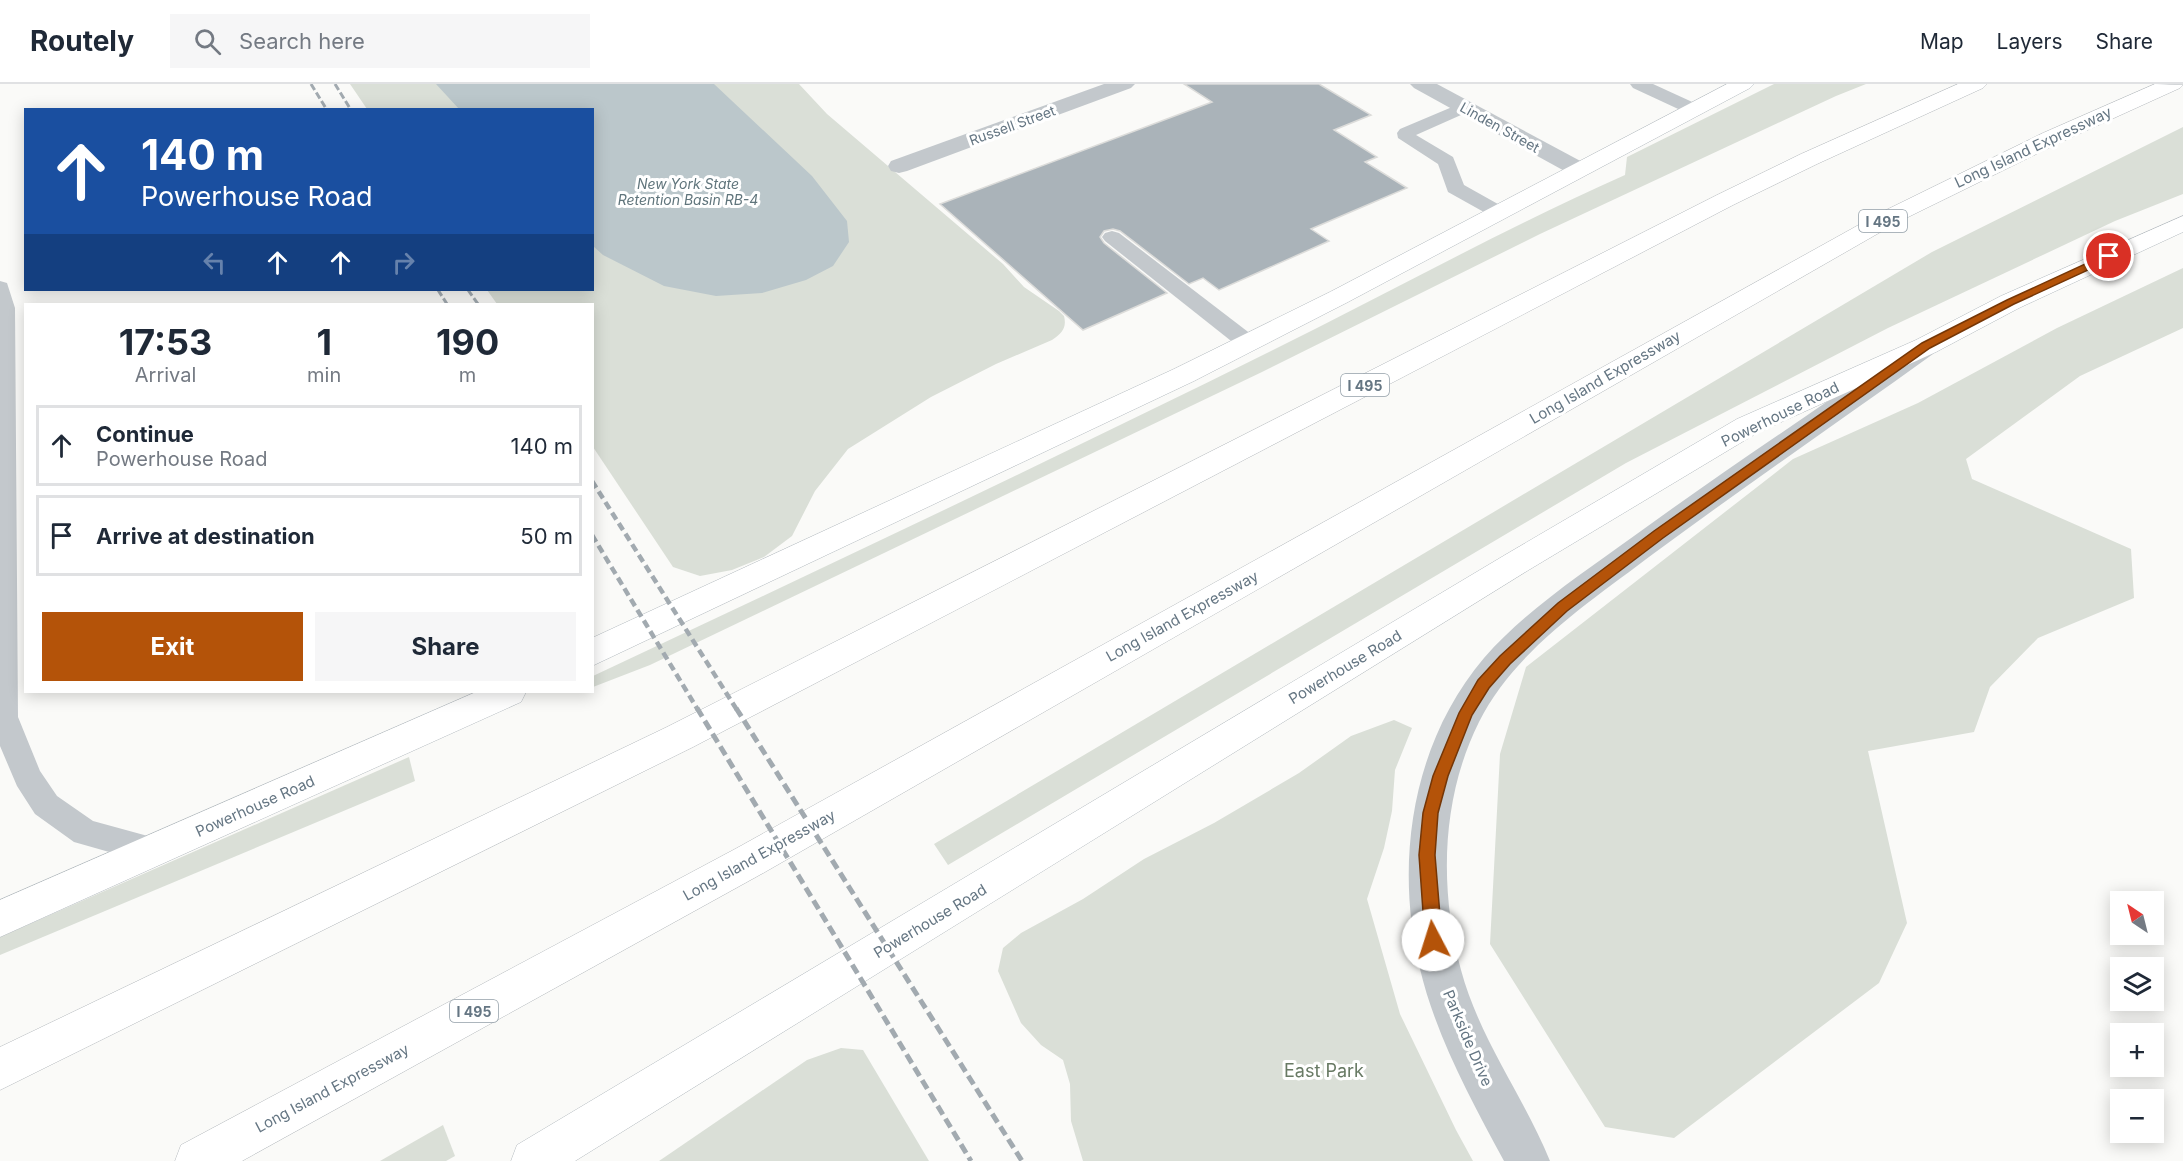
<!DOCTYPE html>
<html lang="en">
<head>
<meta charset="utf-8">
<style>
	:root { --surface:#fff; --page:#f6f6f7; --text:#1f2937; --muted:#747a83; --line:#e0e1e3; --accent:#b45309 }
	body { margin:0; font-family:Inter,sans-serif; background:var(--page); color:var(--text); height:100vh; display:flex; flex-direction:column; font-size:22px; white-space:nowrap }
	* { box-sizing:border-box; margin:0 }
	p { font-size:20px; color:var(--muted) }
	.icon { flex:none; width:33px; height:33px; fill:none; stroke:currentColor; stroke-width:2; stroke-linecap:round; stroke-linejoin:round }
	.map { position:relative; flex:1; overflow:hidden }
	.sheet { position:absolute; left:24px; top:219px; width:570px; height:390px; display:flex; flex-direction:column; background:var(--surface); border-radius:0px; box-shadow:0 3px 15px #0003 }
	.sheet>* { flex:none }
	.hud { position:absolute; left:24px; top:24px; width:570px; height:183px; border-radius:0px; box-shadow:0 3px 15px #0003; background:#1a4fa0; color:#fff; overflow:hidden }
	.needle { width:39px; rotate:325deg }
	.tools { position:absolute; left:2110px; top:807px; display:grid; gap:12px }
	.tools a { display:grid; place-items:center; width:54px; height:54px; border-radius:0px; background:var(--surface); box-shadow:0 3px 15px #0003; font-size:30px }
	.pin { position:absolute; display:grid; place-items:center; width:51px; height:51px; color:#fff; margin:-26px; border:3px solid #fff; border-radius:50%; box-shadow:0 2px 6px #0007 }
	.me { position:absolute; width:66px; margin:-33px; rotate:355deg; stroke-linejoin:round; filter:drop-shadow(0 0 4px #0008) }
	.turn { display:flex; align-items:center; gap:21px; height:126px; padding:0 18px; font-size:27px }
	.turn .icon { width:78px; height:78px; stroke-width:2.5 }
	.turn b { display:block; font-size:42px; line-height:51px }
	.lanes { display:flex; align-items:center; height:57px; padding:0 18px; background:#0003; justify-content:center; gap:30px; direction:ltr }
	.lanes .off { opacity:.35 }
	.eta { display:flex; justify-content:space-evenly; align-items:center; height:102px; text-align:center }
	.eta b { font-size:36px; font-weight:700; line-height:42px }
	.cta { display:flex; gap:12px; margin-top:auto; padding:12px 18px }
	.cta a { flex:1; height:69px; border-radius:0px; background:var(--accent); color:#fff; font-size:24px; font-weight:700; line-height:69px; text-align:center }
	.cta a+a { background:var(--page); color:var(--text) }
	ul { padding:0; list-style:none }
	li { display:flex; align-items:center; gap:18px; height:81px; margin:0 12px 9px; padding:0 6px; border:3px solid var(--line); border-radius:0px }
	li div { flex:1 }
	li b { display:block; font-size:22px }
	li em { font-style:normal }
	header { display:flex; align-items:center; gap:36px; box-sizing:border-box; height:84px; padding:0 30px; background:var(--surface); border-bottom:2px solid var(--line) }
	header strong { font-size:28px }
	nav { display:flex; gap:33px; margin-inline-start:auto; font-size:21px }
	.search { width:420px; height:54px; background:var(--page); display:flex; align-items:center; gap:15px; box-sizing:border-box; padding:0 21px; border-radius:0px; color:var(--muted); font-size:22px }
	.map>svg:first-child { display:block }
	.green { fill:#dadfd7 }
	.water { fill:#bbc7cb }
	.building { fill:#aab3b9; stroke:#dcdcda; stroke-width:1.5 }
	.lines { fill:none; stroke-linecap:round; stroke-linejoin:round }
	.secondary-casing { stroke:#b3babf; stroke-width:1 }
	.highway-casing { stroke:#b4b9bd; stroke-width:1 }
	.lane { fill:#c3c8cc; fill-rule:evenodd }
	.street { fill:#c3c8cc; fill-rule:evenodd }
	.secondary { fill:#fff; fill-rule:evenodd }
	.highway { fill:#fff; fill-rule:evenodd }
	.rail-far2 { stroke:#a2aab0; stroke-width:3; stroke-dasharray:7 3; stroke-linecap:butt }
	.rail-far1 { stroke:#a2aab0; stroke-width:4.5; stroke-dasharray:8 4.5; stroke-linecap:butt }
	.rail { stroke:#a2aab0; stroke-width:5; stroke-dasharray:10 5; stroke-linecap:butt }
	.route { fill:#b45309; stroke:#753606; stroke-width:1.5 }
	.labels { text-anchor:middle; dominant-baseline:central; stroke-width:6; stroke-linejoin:round; paint-order:stroke }
	.far-street-label { font-size:14px; fill:#657683; stroke:#fff }
	.far-water-label { font-size:14px; font-style:italic; fill:#60757c; stroke:#fff }
	.shield { fill:#fff; stroke:#939fa8; stroke-width:1.5 }
	.shield-label { font-size:14px; font-weight:bold; fill:#657683 }
	.street-label { font-size:15px; fill:#657683; stroke:#fff }
	.near-park-label { font-size:18px; fill:#687a64; stroke:#fff }
</style>
</head>
<body>
<header>
<strong>Routely</strong>
<div class="search"><svg class="icon" aria-label="search" viewBox="0 0 24 24"><circle cx="10" cy="10" r="6"/><path d="M15 15l6 6"/></svg>Search here</div>
<nav><a>Map</a><a>Layers</a><a>Share</a></nav>
</header>
<div class="map">
<svg width="2183" height="1077" viewBox="0 0 2183 1077">
	<rect width="100%" height="100%" fill="#fafaf8"/>
	<g class="green">
		<path d="M350,0H799L827,30L1003,180L1024,203L1059,227L1064,232C1067,244 1062,249 1052,256L996,280L931,313L848,365L815,407L792,452L764,473L732,486L700,492L673,483L593,363L592,220H497L487,206H592V26L367,25Z"/>
		<path d="M1774,0H1866L1836,12L1540,150L1262,288L650,581L593,603V592C819,486 1045,379 1269,268C1388,209 1504,145 1625,91L1627,73Z"/>
		<path d="M2183,43V110L2115,137L1888,244L1626,379L948,781L934,760L1932,168Z"/>
		<path d="M2183,184V244L2080,292L1966,375L1972,395L2131,465L2134,514L2038,554L1990,603L1974,648L1868,667L1907,839L1879,899L1674,1054L1605,1043L1490,860L1500,670L1526,583L1793,375L1918,319L2057,244Z"/>
		<path d="M1394,636L1412,644L1395,686L1392,727L1384,764L1367,815L1400,930L1456,1046L1473,1077H1083L1071,1037L1070,1000L1063,976L1041,961L1021,939L998,887L1003,864L1021,849L1083,815L1144,775L1214,739L1299,689L1351,652Z"/>
		<path d="M409,673L415,697L0,871V853Z"/>
		<path d="M841,964L863,966L929,1077H659L807,976Z"/>
		<path d="M443,1041L455,1072L446,1077H380Z"/>
	</g>
	<path class="water" d="M436,0H714L812,92L847,137L849,158L833,182L806,196L762,209L716,212L664,202L603,171L593,162L592,26L459,25Z"/>
	<path class="building" d="M1184,0H1319L1371,31L1334,46L1377,73L1365,78L1407,104L1311,145L1329,157L1219,206L1203,194L1189,200L1120,147L1113,145L1104,147L1100,153L1104,159L1167,209L1083,246L940,120L1212,18Z"/>
	<g class="lines">
		<defs>
			<g id="secondary">
				<path d="M1727,0H1754L1750,4L1348,218L1194,297L592,582V554L1174,285L1330,208Z"/>
				<path d="M2183,132V148L2019,224L1936,268L1757,349L1527,487L575,1077H511L517,1061L1505,471L1737,335L1916,256L2001,212Z"/>
				<path d="M476,608H526L521,618L0,853V816Z"/>
			</g>
			<g id="highway">
				<path d="M1958,0H1987L1983,4L1817,80L1733,121L693,663L0,1006V963L667,643L1717,111L1801,70Z"/>
				<path d="M2155,0L2183,1L2180,4L2059,59L1898,138L765,788L242,1077H175L181,1061L737,764L1882,128L2043,49Z"/>
			</g>
		</defs>
		<use href="#secondary" class="secondary-casing"/>
		<use href="#highway" class="highway-casing"/>
		<g class="lane">
			<path d="M1630,0H1653L1701,22L1704,26L1701,30H1689L1633,4Z"/>
			<path d="M1464,18L1470,19L1473,23L1470,27L1416,51L1453,73L1464,101L1505,124L1508,128L1505,132H1491L1448,108L1438,80L1398,54L1397,49L1400,45Z"/>
			<path d="M1112,147L1119,149L1256,254L1259,259L1256,264L1248,266L1240,264L1105,157L1102,153L1105,149Z"/>
			<path d="M0,197L7,199L15,224L18,633L40,687L57,712L93,737L166,757L171,767L166,777L155,781L74,758L35,730L17,702L0,662Z"/>
		</g>
		<g class="street">
			<path d="M1104,0H1135L1131,4L907,87L899,89L891,87L888,82L891,77Z"/>
			<path d="M1410,0H1437L1586,80L1589,85L1586,90L1578,92L1570,90L1414,4Z"/>
			<path d="M1923,256L1933,258L1936,264L1933,270C1840,337 1745,402 1653,470C1590,518 1515,566 1479,638C1441,714 1439,805 1461,886C1480,956 1523,1011 1550,1077H1504C1471,1016 1436,952 1420,885C1394,778 1412,659 1484,574C1526,526 1583,489 1634,452C1726,385 1821,323 1913,258Z"/>
		</g>
		<use href="#secondary" class="secondary"/>
		<use href="#highway" class="highway"/>
		<g class="rail-far2">
			<path d="M311,0L327,26"/>
			<path d="M335,0L351,26"/>
			<path d="M438,206L447,220"/>
			<path d="M468,206L478,220"/>
		</g>
		<g class="rail-far1">
			<path d="M592,397L737,626"/>
			<path d="M592,451L698,626"/>
		</g>
		<g class="rail">
			<path d="M697,624L971,1077"/>
			<path d="M736,624L1022,1077"/>
		</g>
	</g>
	<path class="route" d="M2109,169L2114,172L2112,175L2014,220L1930,264L1663,454L1567,527L1510,580L1489,604L1472,631L1448,692L1438,729L1435,771L1442,856L1439,861L1433,864L1428,861L1425,856L1419,771L1423,729L1433,692L1459,629L1478,596L1500,572L1558,519L1654,447L1922,259L2007,216Z"/>
	<g class="labels">
		<g class="far-street-label">
			<text transform="translate(1012 41) rotate(-20)">Russell Street</text>
			<text transform="translate(1500 43) rotate(29)">Linden Street</text>
		</g>
		<g class="far-water-label">
			<text x="688" y="99">New York State<tspan x="688" dy="16">Retention Basin RB-4</tspan></text>
		</g>
		<g class="shield">
			<rect x="1859" y="126" width="48" height="22" rx="4.5"/>
			<rect x="1341" y="290" width="48" height="22" rx="4.5"/>
			<rect x="450" y="916" width="48" height="22" rx="4.5"/>
		</g>
		<g class="shield-label">
			<text x="1883" y="137">I 495</text>
			<text x="1365" y="301">I 495</text>
			<text x="474" y="927">I 495</text>
		</g>
		<g class="street-label">
			<text transform="translate(2033 63) rotate(-25)">Long Island Expressway</text>
			<text transform="translate(1605 293) rotate(-30)">Long Island Expressway</text>
			<text transform="translate(1780 330) rotate(-26)">Powerhouse Road</text>
			<text transform="translate(1182 532) rotate(-29)">Long Island Expressway</text>
			<text transform="translate(1345 583) rotate(-31)">Powerhouse Road</text>
			<text transform="translate(255 722) rotate(-24)">Powerhouse Road</text>
			<text transform="translate(759 771) rotate(-29)">Long Island Expressway</text>
			<text transform="translate(930 837) rotate(-31)">Powerhouse Road</text>
			<text transform="translate(1468 954) rotate(67)">Parkside Drive</text>
			<text transform="translate(332 1004) rotate(-28)">Long Island Expressway</text>
		</g>
		<g class="near-park-label">
			<text x="1324" y="986">East Park</text>
		</g>
	</g>
</svg>
<div class="tools">
<a><svg class="needle" viewBox="-14 -14 28 28"><path d="M0-13l5 13h-10z" fill="#e53935"/><path d="M0 13l5-13h-10z" fill="#747a83"/></svg></a>
<a><svg class="icon" aria-label="layers" viewBox="0 0 24 24"><path d="M12 4l9 5-9 5-9-5zM3 14l9 5 9-5"/></svg></a>
<a>+</a>
<a>−</a>
</div>
<div class="pin" style="left:2109px;top:172px;background:#d93025"><svg class="icon" aria-label="arrive" viewBox="0 0 24 24"><path d="M6 21V4h12l-3 4 3 4H6"/></svg></div>
<svg class="me" style="left:1433px;top:856px" viewBox="-20 -20 40 40"><circle r="19" fill="#fff"/><path d="M0-13L10 11 0 6-10 11z" fill="#b45309"/></svg>
<div class="hud">
<div class="turn"><svg class="icon" aria-label="ahead" viewBox="0 0 24 24"><path d="M12 20V5M6 11l6-6 6 6"/></svg><div><b>140 m</b>Powerhouse Road</div></div>
<div class="lanes"><svg class="icon off" aria-label="left" viewBox="0 0 24 24"><path d="M17 20v-9H6M10 6l-5 5 5 5"/></svg><svg class="icon" aria-label="ahead" viewBox="0 0 24 24"><path d="M12 20V5M6 11l6-6 6 6"/></svg><svg class="icon" aria-label="ahead" viewBox="0 0 24 24"><path d="M12 20V5M6 11l6-6 6 6"/></svg><svg class="icon off" aria-label="right" viewBox="0 0 24 24"><path d="M7 20v-9h11M14 6l5 5-5 5"/></svg></div>
</div>
<section class="sheet">
<div class="eta">
<div><b>17:53</b><p>Arrival</p></div>
<div><b>1</b><p>min</p></div>
<div><b>190</b><p>m</p></div>
</div>
<ul>
<li><svg class="icon" aria-label="ahead" viewBox="0 0 24 24"><path d="M12 20V5M6 11l6-6 6 6"/></svg><div><b>Continue</b><p>Powerhouse Road</p></div><em>140 m</em></li>
<li><svg class="icon" aria-label="arrive" viewBox="0 0 24 24"><path d="M6 21V4h12l-3 4 3 4H6"/></svg><div><b>Arrive at destination</b></div><em>50 m</em></li>
</ul>
<div class="cta"><a>Exit</a><a>Share</a></div>
</section>
</div>
</body>
</html>
